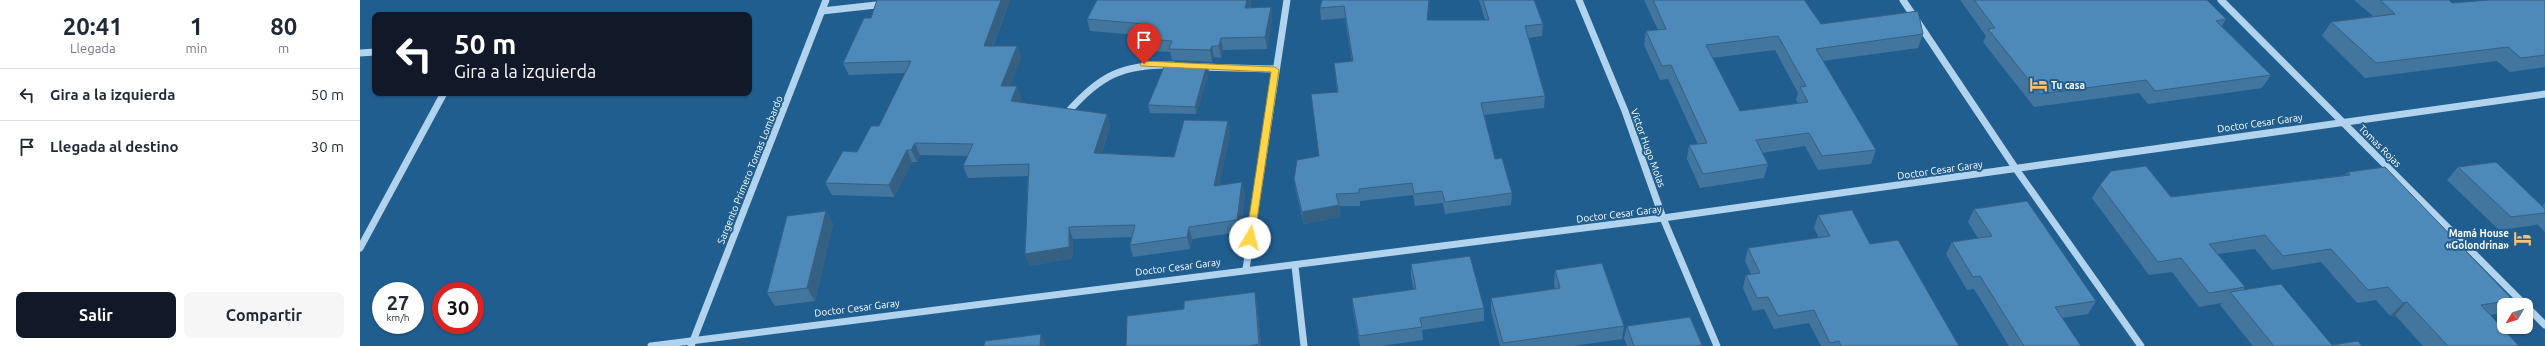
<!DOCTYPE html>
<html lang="es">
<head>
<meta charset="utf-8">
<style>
	:root { --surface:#fff; --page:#f6f6f7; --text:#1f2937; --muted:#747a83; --line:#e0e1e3; --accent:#111827 }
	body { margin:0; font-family:Ubuntu,sans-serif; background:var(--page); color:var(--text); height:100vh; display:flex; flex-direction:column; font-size:15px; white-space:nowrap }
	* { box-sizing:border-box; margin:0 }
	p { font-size:13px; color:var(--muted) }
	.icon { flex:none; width:22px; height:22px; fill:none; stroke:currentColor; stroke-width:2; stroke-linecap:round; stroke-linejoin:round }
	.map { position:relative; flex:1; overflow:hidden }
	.drawer { display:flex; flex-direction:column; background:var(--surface); width:360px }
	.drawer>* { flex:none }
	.hud { position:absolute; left:12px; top:12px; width:380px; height:84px; border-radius:8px; box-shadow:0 1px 3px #0004; background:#111827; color:#fff; overflow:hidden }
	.needle { width:26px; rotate:232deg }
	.controls { position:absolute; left:2137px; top:298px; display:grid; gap:8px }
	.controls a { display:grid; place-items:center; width:36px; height:36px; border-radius:8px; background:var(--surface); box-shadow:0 1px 3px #0004; font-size:20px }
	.speed { position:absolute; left:12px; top:282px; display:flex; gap:8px; font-size:20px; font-weight:700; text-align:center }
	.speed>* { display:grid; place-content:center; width:52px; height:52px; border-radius:50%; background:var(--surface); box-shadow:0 1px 3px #0004; line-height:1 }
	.speed small { font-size:10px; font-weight:400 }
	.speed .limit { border:6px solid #d22; background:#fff; color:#111 }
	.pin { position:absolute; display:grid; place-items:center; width:34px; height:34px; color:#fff; margin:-41px -17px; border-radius:50% 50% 50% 0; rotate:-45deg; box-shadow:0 0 4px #0007 }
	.pin .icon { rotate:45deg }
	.me { position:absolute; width:44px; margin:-22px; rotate:8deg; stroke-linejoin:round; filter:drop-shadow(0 0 3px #0008) }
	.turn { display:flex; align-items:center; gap:14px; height:84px; padding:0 16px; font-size:18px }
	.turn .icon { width:52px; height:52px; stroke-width:2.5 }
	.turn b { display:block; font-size:28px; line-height:34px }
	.eta { display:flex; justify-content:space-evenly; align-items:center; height:68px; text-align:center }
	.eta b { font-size:24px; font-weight:600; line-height:28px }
	.primary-button { display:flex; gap:8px; margin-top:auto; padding:8px 16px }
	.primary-button a { flex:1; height:46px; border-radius:8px; background:var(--accent); color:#fff; font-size:16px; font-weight:600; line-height:46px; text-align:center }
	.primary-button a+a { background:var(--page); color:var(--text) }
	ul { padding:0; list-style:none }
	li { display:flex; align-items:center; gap:12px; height:52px; padding:0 16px; border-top:1px solid var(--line) }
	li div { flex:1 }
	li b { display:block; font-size:15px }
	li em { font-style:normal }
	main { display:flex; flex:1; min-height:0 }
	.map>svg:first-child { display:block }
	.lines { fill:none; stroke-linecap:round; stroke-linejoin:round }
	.minor { stroke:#b1d3ed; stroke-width:7 }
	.wall { fill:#42769f; fill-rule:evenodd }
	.shaded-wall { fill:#366082 }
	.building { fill:#4d89b9; stroke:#366082; fill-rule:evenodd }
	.route { fill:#ffd54a; stroke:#a68a30 }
	.labels { text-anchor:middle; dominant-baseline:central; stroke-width:4; stroke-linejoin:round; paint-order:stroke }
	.poi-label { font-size:10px; font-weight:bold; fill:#fff; stroke:#205e90; text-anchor:start }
	.street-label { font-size:10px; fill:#fff; stroke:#205e90 }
</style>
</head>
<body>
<main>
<section class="drawer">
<div class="eta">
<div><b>20:41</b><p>Llegada</p></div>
<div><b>1</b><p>min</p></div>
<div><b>80</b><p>m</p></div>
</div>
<ul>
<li><svg class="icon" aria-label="left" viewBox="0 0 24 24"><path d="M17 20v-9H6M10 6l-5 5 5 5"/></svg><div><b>Gira a la izquierda</b></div><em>50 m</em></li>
<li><svg class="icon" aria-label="arrive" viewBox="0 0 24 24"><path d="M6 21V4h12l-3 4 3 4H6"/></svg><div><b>Llegada al destino</b></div><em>30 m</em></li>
</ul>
<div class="primary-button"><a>Salir</a><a>Compartir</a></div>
</section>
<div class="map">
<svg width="2185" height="346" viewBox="0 0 2185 346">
	<rect width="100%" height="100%" fill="#205e90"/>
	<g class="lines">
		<g class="minor">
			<path d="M1219,0L1265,111L1303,218L1357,346"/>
			<path d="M1543,0L1656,169L1781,346"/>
			<path d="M1861,0L2165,305"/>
			<path d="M462,11L525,4"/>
			<path d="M0,53L15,52"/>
			<path d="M839,67L915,69"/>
			<path d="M707,113C740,75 763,64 813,65"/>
			<path d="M0,248L84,93"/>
			<path d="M935,266L944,346"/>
			<path d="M886,269L927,0"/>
			<path d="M2166,306L2185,325"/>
			<path d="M291,346L1303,218L2185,94"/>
			<path d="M331,346L466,0"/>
		</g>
	</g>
	<g class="wall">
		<path d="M517,0H650L633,46H657L661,58L650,86L661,98L660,102L747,114L750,126L742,153L814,157L870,133L859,186L885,194L880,232L832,239L830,249L773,257L770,245L772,237L713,239V258L670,266L665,254L668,176L608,178L603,166L608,156L560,155L557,162H552L534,197L472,195L465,183L497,152L519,126L545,73L489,75L483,63L511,18Z"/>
		<path d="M737,0H891L890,7L912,18L907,49L863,50L861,58L854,57L852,62L812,60L810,52L780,50L777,38L779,35L730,31L727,19Z"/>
		<path d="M962,0L1068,20H1125L1119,0H1174L1183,24L1182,36L1168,38L1185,96L1184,108L1124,115L1135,159L1152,193L1151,205L1085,214L1083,203L1055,206L1053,195L1000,201V206H979L980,217L944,224L936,192L934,179L959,156L977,92L974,63L992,61L985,18L961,20L960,8Z"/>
		<path d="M1284,0H1444L1461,24L1563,34L1558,48L1463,61L1516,150L1511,164L1458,170L1445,146L1402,153L1408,164L1404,178L1340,188L1327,159L1329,145L1338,144L1308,79L1300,80L1284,45L1286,31L1298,30ZM1415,50L1438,93L1436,100L1438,103L1380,111L1352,58Z"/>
		<path d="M1600,0H1847L1866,19L1862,26L1911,75L1902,88L1788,104L1779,93L1674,107L1623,42L1626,36Z"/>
		<path d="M1994,0H2089L2092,3L2185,0V67L2150,72L2137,61L2005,78L1962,36L1971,22L2013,16Z"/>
		<path d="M849,71L836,114L790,113L788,105Z"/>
		<path d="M2098,167L2182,206L2185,202V232L2177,224L2176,225L2139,230L2087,180Z"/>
		<path d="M1988,172L2153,300L2148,305H2144V309L2140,313L2130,315L2159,346H2063L2035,315L2030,316L2016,300L1997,303L1961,262L1912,270L1895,249L1858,254L1885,287L1883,290L1972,345L2002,346H1893L1860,305L1862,303L1839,307L1812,272L1789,275L1732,198L1740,185L1811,197L1985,175Z"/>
		<path d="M1614,209L1736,301L1728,314L1702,318L1721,346H1649L1614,289L1607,290L1586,254L1592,242L1618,238L1608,222Z"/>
		<path d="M466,211L473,224L455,301L415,306L407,293Z"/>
		<path d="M1458,215L1510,244L1599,346H1461L1449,323L1414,329L1404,309L1393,311L1383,288L1386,275L1391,274L1385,261L1388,248L1459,238L1454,228Z"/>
		<path d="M1051,264L1124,308V321L1062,330L1063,340L1021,346H1000L993,310L992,298L1054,289L1051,277Z"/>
		<path d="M1195,270L1264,326L1262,339L1213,346H1140L1131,311V298L1195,289L1194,283Z"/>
		<path d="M895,292L897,304L901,346H766L824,309Z"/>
		<path d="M1267,326L1342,345L1341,346H1267L1264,338Z"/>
	</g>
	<g class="shaded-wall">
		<path d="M641,0H650L628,58L624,46Z"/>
		<path d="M887,0H891L887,19L885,8Z"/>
		<path d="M1069,0H1070L1067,32V20Z"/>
		<path d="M911,7L912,18L907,49L905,37Z"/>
		<path d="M861,38L863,50L861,58L859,46Z"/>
		<path d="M657,46L661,58L646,98L641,86Z"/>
		<path d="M852,46L854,57L852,62L850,50Z"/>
		<path d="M847,64L849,71L836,114L835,107Z"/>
		<path d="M657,86L661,98L656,113L651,101Z"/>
		<path d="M747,114L750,126L738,165L734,153Z"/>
		<path d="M868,121L870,133L857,198L854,186Z"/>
		<path d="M555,143L560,155L557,162L551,150Z"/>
		<path d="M547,150L552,162L534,197L529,185Z"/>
		<path d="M882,182L885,194L880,232L877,220Z"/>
		<path d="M979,205L980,217L944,224L942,212Z"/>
		<path d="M466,211L473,224L455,301L447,288Z"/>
		<path d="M709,227L713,239V258L670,266L665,254Z"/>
		<path d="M829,227L832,239L830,249L827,237Z"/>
		<path d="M895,292L897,304L901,346H900Z"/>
		<path d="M2047,302L2035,315L2030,316L2043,303Z"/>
		<path d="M681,334L686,346H680Z"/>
	</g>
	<g class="building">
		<path d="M517,0H641L624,46H657L641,86H657L651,101L747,114L734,153L814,157L824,120L868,121L854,186L882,182L877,220L829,227L827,237L770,245L775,225L709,227V247L665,254L669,164L603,166L613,144L555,143L551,150H547L529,185L465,183L483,151L497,152L511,126H519L551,61L483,63L504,18H511Z"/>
		<path d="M737,0H887L885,8L911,7L905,37L861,38L859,46H852L850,50L809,49L812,41L777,38L785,24L727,19Z"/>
		<path d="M962,0H1069L1067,20H1129L1123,0H1174L1183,24L1165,26L1185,96L1121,103L1135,159L1142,158L1152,193L1085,202L1082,191L1054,194L1052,183L999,189V193L976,194L979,205L942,212L934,179L937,160L959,156L951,94L978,92L974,63L993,61L984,6L960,8Z"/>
		<path d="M1293,0H1444L1461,24L1558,11L1563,34L1456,49L1516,150L1462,156L1449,133L1396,140L1408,164L1343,174L1329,145L1347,143L1311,65L1302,66L1286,31L1306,29ZM1418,36L1446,86L1440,87L1448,102L1380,111L1346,45Z"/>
		<path d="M1614,0H1847L1866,19L1856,21L1911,75L1795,91L1786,80L1680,94L1628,29L1635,28Z"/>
		<path d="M2020,0H2089L2092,3L2129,0H2185V55L2161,58L2148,47L2016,63L1971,22L2035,14Z"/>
		<path d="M806,62L847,64L835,107L788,105Z"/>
		<path d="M2136,162L2185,209V213L2151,217L2098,167Z"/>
		<path d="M1786,166L1811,197L1990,175L1988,172L2025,167L2153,300L2121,305L2159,346H2088L2047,302L2043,303L2028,287L2008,290L1971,249L1923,256L1905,235L1849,244L1885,287L1849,293L1821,258L1798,262L1740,185L1751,171Z"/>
		<path d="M1667,201L1736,301L1695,307L1721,346H1664L1620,276L1613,277L1592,242L1632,236L1614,209Z"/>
		<path d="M1492,210L1510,244L1538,240L1599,346H1481L1479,341L1470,343L1454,310L1418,316L1408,297L1397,298L1386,275L1400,273L1388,248L1470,236L1458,215Z"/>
		<path d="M466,211L447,288L407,293L427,216Z"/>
		<path d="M1110,256L1124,308L1060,318L1062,327L999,336L992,298L1056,289L1051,264Z"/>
		<path d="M1242,263L1264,326L1143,343L1131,298L1200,288L1195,270Z"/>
		<path d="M1921,284L1972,345L1998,341L2002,346H1914L1870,292Z"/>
		<path d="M895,292L899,344L889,346H766L767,316L824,309V301Z"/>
		<path d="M1330,317L1342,345L1336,346H1274L1267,326Z"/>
		<path d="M681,334L680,346H624L625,341Z"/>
	</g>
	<path class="route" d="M784,61L915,67L919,70L894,240H887L886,238L911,72L781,66L780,64Z"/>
	<defs>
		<symbol id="hotel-bare" viewBox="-9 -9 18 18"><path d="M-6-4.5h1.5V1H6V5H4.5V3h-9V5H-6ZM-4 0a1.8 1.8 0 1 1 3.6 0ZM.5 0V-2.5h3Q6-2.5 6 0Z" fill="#fac372" stroke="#205e90" stroke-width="2.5" paint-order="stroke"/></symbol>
	</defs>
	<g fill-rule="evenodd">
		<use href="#hotel-bare" x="1666" y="72" width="25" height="25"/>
		<use href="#hotel-bare" x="2150" y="226" width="25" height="25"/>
	</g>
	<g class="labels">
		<g class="poi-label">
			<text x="1691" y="85">Tu casa</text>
			<text x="2149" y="233" text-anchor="end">Mamá House<tspan x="2149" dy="12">«Golondrina»</tspan></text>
		</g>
		<g class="street-label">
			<text transform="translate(1900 123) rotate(-8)">Doctor Cesar Garay</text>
			<text transform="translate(2020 146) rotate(45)">Tomas Rojas</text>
			<text transform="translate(1288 148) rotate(70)">Victor Hugo Molas</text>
			<text transform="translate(390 170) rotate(-68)">Sargento Primero Tomas Lombardo</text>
			<text transform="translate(1580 170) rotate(-8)">Doctor Cesar Garay</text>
			<text transform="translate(1259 214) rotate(-7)">Doctor Cesar Garay</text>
			<text transform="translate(818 267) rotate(-7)">Doctor Cesar Garay</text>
			<text transform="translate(497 308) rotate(-7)">Doctor Cesar Garay</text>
		</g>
	</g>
</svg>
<div class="controls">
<a><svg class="needle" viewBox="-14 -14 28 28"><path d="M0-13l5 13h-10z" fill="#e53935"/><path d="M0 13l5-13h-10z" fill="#747a83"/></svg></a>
</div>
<div class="speed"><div>27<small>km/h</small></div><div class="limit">30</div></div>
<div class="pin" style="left:784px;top:64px;background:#d93025"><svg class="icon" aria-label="arrive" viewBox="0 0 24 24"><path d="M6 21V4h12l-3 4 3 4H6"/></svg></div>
<svg class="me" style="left:890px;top:238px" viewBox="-20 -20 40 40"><circle r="19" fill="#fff"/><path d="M0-13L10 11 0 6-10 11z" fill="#ffd54a"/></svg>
<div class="hud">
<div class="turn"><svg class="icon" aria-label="left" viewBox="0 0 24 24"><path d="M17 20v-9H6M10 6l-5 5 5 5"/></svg><div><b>50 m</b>Gira a la izquierda</div></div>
</div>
</div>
</main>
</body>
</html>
